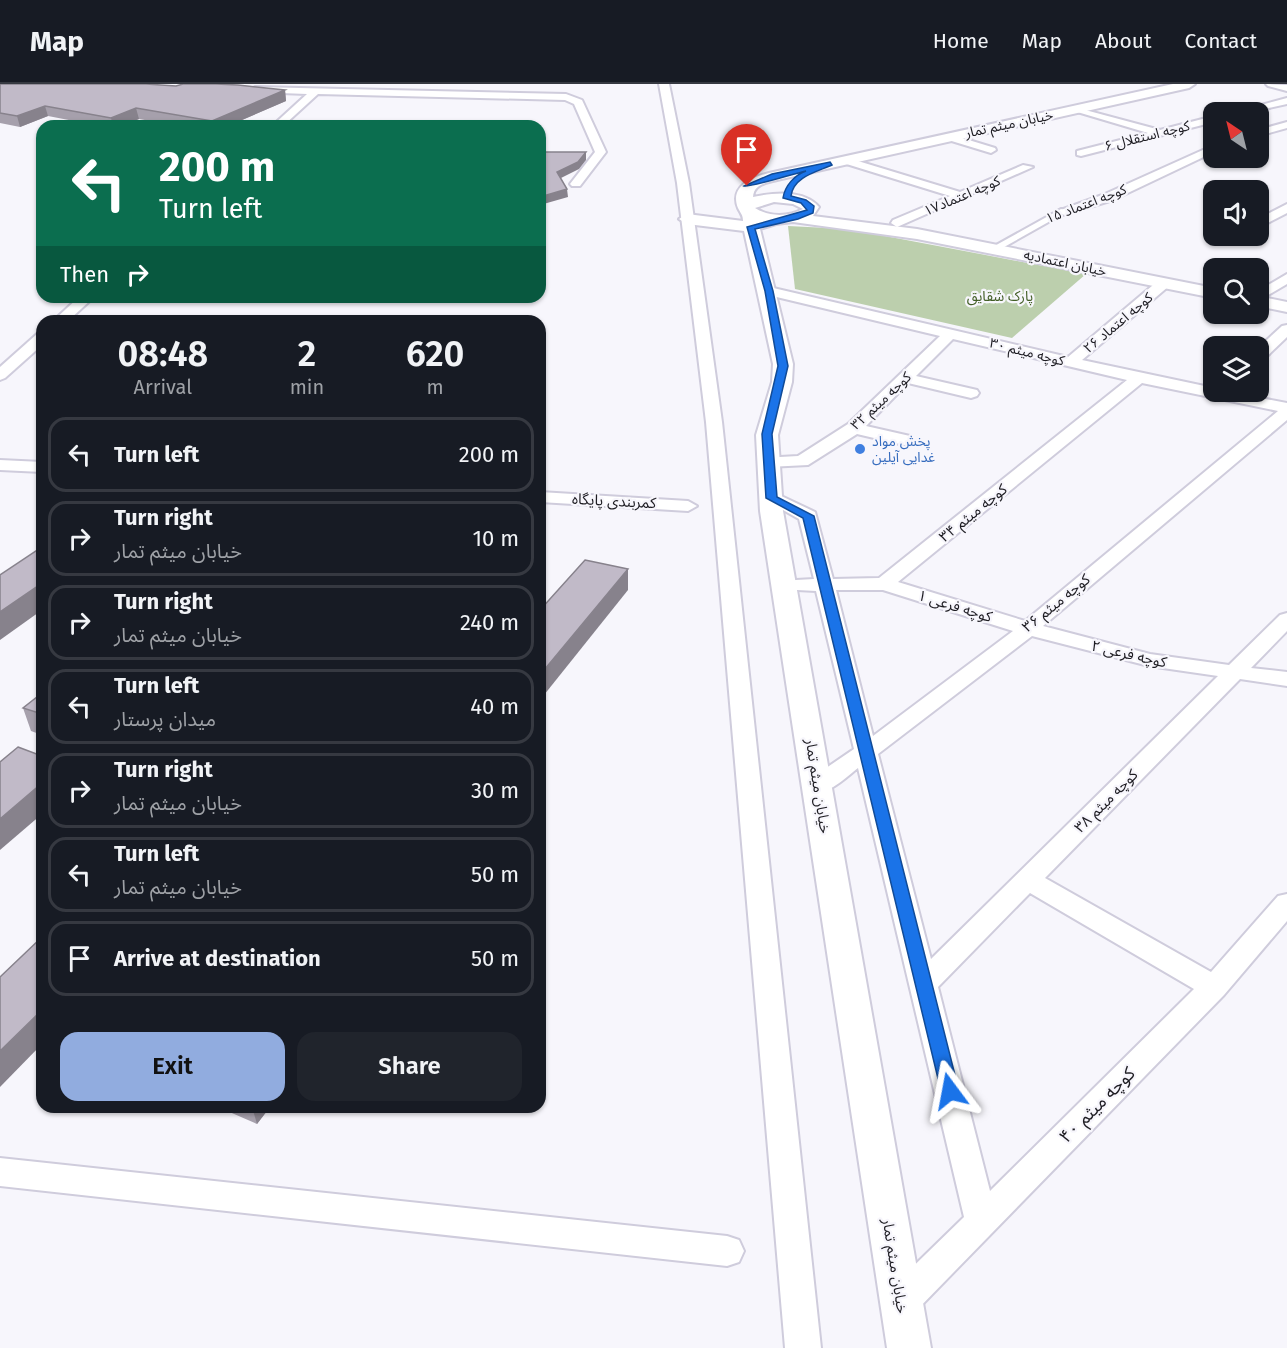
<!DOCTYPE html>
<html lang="en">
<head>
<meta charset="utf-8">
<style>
	:root { --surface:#171b24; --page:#20242c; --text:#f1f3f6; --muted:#9ea1a6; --line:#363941; --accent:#91acdf }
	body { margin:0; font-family:"Fira Sans","Noto Sans Arabic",sans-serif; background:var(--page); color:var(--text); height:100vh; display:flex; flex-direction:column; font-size:22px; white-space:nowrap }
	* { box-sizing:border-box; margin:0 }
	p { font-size:20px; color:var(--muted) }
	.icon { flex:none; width:33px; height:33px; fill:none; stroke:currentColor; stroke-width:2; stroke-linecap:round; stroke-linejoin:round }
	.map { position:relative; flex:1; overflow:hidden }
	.side { position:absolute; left:36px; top:231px; width:510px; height:798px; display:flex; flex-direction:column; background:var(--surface); border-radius:18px; box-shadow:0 2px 4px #0004 }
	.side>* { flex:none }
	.hud { position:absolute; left:36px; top:36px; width:510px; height:183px; border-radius:18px; box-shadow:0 2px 4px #0004; background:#0b6e4f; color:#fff; overflow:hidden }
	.needle { width:39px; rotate:325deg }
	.controls { position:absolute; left:1203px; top:18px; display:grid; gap:12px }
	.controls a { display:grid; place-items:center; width:66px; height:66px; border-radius:12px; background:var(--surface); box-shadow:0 2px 4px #0004; font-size:30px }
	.pin { position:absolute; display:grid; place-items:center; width:51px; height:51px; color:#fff; margin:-62px -26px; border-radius:50% 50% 50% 0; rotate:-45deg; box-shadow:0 0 6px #0007 }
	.pin .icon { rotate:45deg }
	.me { position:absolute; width:66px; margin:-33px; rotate:347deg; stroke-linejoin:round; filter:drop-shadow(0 0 4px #0008) }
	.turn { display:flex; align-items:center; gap:21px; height:126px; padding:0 24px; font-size:27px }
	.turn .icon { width:78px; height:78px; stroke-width:2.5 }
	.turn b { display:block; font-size:42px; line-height:51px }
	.then { display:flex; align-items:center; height:57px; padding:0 24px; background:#0003; gap:12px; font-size:22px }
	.eta { display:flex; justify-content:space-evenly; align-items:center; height:102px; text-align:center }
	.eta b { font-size:36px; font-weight:600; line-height:42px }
	.primary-button { display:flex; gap:12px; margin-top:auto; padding:12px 24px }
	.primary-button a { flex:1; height:69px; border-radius:18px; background:var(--accent); color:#111; font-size:24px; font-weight:600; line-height:69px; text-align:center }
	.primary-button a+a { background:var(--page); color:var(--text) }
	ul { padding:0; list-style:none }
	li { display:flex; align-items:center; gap:18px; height:75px; margin:0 12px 9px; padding:0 12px; border:3px solid var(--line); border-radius:18px }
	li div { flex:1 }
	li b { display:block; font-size:22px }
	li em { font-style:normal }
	header { display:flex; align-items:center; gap:36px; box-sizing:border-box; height:84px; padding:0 30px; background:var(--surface); border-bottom:2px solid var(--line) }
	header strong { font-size:28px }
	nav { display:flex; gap:33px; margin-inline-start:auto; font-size:21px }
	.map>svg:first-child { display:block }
	.green { fill:#bccfad }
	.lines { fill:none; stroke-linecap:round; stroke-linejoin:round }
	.pedestrian-casing { stroke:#cfccdc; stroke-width:4 }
	.minor-casing { stroke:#cfccdc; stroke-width:4 }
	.tertiary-casing { stroke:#cfccdc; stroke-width:4 }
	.pedestrian { fill:#fff; fill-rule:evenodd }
	.minor { fill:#fff; fill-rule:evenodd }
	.tertiary { fill:#fff; fill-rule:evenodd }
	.wall { fill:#a6a0ac }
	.shaded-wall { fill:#87828c }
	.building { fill:#c1bac8; stroke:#87828c; stroke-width:1.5 }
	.route { fill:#1a73e8; stroke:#114b97; stroke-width:1.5 }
	.shop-dot { fill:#3f7fe0; stroke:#f7f6fc; stroke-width:2 }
	.labels { text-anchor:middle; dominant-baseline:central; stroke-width:4.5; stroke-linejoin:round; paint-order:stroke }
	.far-street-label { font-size:14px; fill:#1e1d23; stroke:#f7f6fc }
	.far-park-label { font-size:14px; fill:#425e26; stroke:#f7f6fc }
	.far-shop-label { font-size:14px; fill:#366cbe; stroke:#f7f6fc; text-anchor:start }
	.street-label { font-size:15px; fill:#1e1d23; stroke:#f7f6fc }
	.near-street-label { font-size:18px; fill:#1e1d23; stroke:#f7f6fc }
</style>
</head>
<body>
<header>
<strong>Map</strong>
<nav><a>Home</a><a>Map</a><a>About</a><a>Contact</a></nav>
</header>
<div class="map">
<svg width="1287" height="1264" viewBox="0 0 1287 1264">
	<rect width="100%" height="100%" fill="#f7f6fc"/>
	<path class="green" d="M788,142L848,145L1086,190L1012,254L795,205Z"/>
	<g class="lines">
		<defs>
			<path id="pedestrian" d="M1061,125L1068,127L997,167L989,165Z"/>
			<g id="minor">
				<path d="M659,0H669L689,99L722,338L821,1264H785L706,338L677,99Z"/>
				<path d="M1266,0L1287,1V7L1268,2Z"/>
				<path d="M255,3L566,10L582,16L606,68L580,102H572L570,100L595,68L574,20L565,16L318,10L283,42H272L307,10L252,8L250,6Z"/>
				<path d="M1287,14V20L1251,28H1235Z"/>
				<path d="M1074,23L1160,46L1214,32V38L1081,72L1077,71V67L1148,49L1074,27Z"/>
				<path d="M1287,38V44L1258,52V46Z"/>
				<path d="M949,50L995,64L996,66L991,69L945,55L944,53Z"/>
				<path d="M1214,61V68L1113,116L1064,131L1058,127L1105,110Z"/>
				<path d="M840,74H848L960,108L1023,81L1033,83L897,143L891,139L893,136L950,112L840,78Z"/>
				<path d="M1287,120V129L1258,144V135Z"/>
				<path d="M1230,152H1245L1231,160L1225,156Z"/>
				<path d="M1287,190V200L1258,217V207Z"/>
				<path d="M1164,195L1169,196V202L1082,276L1214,304V308H1229L1287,319V336L1043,542L1150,570L1229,581L1280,531L1287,529V547L1251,584L1287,588V602L1240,595L1045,794L1211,888L1278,812L1287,810V837L1224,911L913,1230L901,1234L889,1230L884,1218L889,1206L964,1133L858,684C844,695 828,712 810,707L806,701L810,695L854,665L816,507L778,505L775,501L778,497L814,495L799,435L762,414L771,409L777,410L815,428L833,495L879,494L1127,296L953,255L916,292L977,306L979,309L977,312L971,314L908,299L866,342L910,352L912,356L910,360L904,361L857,350L808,381L768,383L759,378L762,374L798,372L848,340L940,252L764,210L762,207L769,203L1068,273L1159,196ZM1142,299L1278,327L1025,537L898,498ZM836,506H883L1013,547L873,652ZM1032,552L1149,582L1218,592L931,875L878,670ZM1030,809L1194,905L990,1107L938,903Z"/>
				<path d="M79,213H94L68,237H53Z"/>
				<path d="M1287,241V253L1263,276L1258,277V264L1282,242Z"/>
				<path d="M42,249V261L5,294L0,296V283L37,250Z"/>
				<path d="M0,376L42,378V388L0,386Z"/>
				<path d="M540,408L688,417L697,422L688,427L540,418Z"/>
				<path d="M0,1074L727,1152L739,1156L744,1167L739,1178L727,1182L0,1102Z"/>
			</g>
			<g id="tertiary">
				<path d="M1173,0H1195L1189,4L777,96C766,99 754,100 753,113C773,109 803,105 819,123L813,132L917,145L1214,204V214L917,155L793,138L776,140L760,145L793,280L792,298L778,351L783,427L931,1264H887L760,427L756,351L772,298L773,280L744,147L687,140L679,135L687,130L743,137C743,131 741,130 738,124C729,102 753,93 769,89ZM774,118L793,120L803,125C788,133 769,133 755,124Z"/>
				<path d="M1258,212L1287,218V228L1258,222Z"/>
			</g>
		</defs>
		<use href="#pedestrian" class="pedestrian-casing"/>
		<use href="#minor" class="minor-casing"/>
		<use href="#tertiary" class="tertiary-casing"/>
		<use href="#pedestrian" class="pedestrian"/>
		<use href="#minor" class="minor"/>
		<use href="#tertiary" class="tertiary"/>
	</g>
	<g class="wall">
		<path d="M0,0L176,2L285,6L286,17L228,42H179L139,35L121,42H100L48,32L20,43L0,39Z"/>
		<path d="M42,609V651L31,647L23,624Z"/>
		<path d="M218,1023H270L257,1040Z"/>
	</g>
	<g class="shaded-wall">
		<path d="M285,6L286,17L228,42H213L212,37Z"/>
		<path d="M45,22L48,32L20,43L17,32Z"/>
		<path d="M136,24L139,35L121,42H113L111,34Z"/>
		<path d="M586,68V76L579,85L557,96V88Z"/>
		<path d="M567,105L568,113L540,121V113Z"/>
		<path d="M545,135V143L540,146V137Z"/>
		<path d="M628,485V506L540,616V591Z"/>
		<path d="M42,499V526L0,556V528Z"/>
		<path d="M42,699V730L0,766V735Z"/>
		<path d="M42,926V960L0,1003V967Z"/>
		<path d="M252,1023H270L257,1040Z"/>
	</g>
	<g class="building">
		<path d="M0,0H146L176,2L183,0H216L238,1L285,6L212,37L136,24L111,34L45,22L17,32L0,29Z"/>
		<path d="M540,68H586L578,78L557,88L567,105L540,113Z"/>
		<path d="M540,120L545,135L540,137Z"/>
		<path d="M42,463V499L0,528V491Z"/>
		<path d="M585,476L628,485L540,591V526Z"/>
		<path d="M42,609V630L23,624Z"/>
		<path d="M18,663L42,672V699L0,735V678Z"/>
		<path d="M42,853V926L0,967V893Z"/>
	</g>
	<path class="route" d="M830,78L832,81C816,88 793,93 791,112L806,116L814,122L813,129L798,135L755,145L773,207L788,282L772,350L777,413L814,432L959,1007L956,1013L950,1015L943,1013L941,1007L803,434L766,414L762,350L778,282L765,207L747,143L807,126L801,119L783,114C785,101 795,91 806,87C796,89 748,104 744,102L772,90Z"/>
	<circle class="shop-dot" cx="860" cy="365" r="6"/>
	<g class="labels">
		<g class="far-street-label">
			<text transform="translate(1009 40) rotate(-12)">خیابان میثم تمار</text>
			<text transform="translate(1147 52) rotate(-14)">کوچه استقلال ۶</text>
			<text transform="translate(962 112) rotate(-23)">کوچه اعتماد۱۷</text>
			<text transform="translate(1086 120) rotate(-21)">کوچه اعتماد ۱۵</text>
			<text transform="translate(1065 179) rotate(12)">خیابان اعتمادیه</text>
			<text transform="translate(1118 239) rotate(-40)">کوچه اعتماد ۲۶</text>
			<text transform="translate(1027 268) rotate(14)">کوچه میثم ۳۰</text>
			<text transform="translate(881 317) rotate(-43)">کوچه میثم ۳۲</text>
		</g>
		<g class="far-park-label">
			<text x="1000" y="212">پارک شقایق</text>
		</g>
		<g class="far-shop-label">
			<text x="872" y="357">پخش مواد<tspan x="872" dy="16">غدایی آیلین</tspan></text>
		</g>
		<g class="street-label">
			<text transform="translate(614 417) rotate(3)">کمربندی پایگاه</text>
			<text transform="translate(973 429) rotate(-39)">کوچه میثم ۳۴</text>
			<text transform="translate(1056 519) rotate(-39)">کوچه میثم ۳۶</text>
			<text transform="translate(955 522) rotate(17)">کوچه فرعی ۱</text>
			<text transform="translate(1129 570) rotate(13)">کوچه فرعی ۲</text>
			<text transform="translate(818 702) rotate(81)">خیابان میثم تمار</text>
			<text transform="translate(1106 717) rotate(-45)">کوچه میثم ۳۸</text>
			<text transform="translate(895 1182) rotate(81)">خیابان میثم تمار</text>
		</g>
		<g class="near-street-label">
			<text transform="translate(1097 1021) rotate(-45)">کوچه میثم ۴۰</text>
		</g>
	</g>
</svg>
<div class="controls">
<a><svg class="needle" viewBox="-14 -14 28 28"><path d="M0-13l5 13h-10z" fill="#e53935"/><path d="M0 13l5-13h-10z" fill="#9ea1a6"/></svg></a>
<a><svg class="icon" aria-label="sound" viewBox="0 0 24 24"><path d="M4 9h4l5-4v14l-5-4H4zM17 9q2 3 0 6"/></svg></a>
<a><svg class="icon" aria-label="search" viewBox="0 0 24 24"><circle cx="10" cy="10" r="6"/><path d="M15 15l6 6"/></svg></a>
<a><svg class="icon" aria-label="layers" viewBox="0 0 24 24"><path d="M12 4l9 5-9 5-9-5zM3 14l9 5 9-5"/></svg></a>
</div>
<div class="pin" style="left:747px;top:102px;background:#d93025"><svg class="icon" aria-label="arrive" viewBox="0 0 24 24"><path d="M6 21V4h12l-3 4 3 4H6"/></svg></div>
<svg class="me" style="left:950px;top:1007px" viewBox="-20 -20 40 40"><path d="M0-17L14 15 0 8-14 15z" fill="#1a73e8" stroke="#fff" stroke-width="4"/></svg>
<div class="hud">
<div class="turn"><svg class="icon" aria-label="left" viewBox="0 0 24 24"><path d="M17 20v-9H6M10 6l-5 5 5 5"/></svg><div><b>200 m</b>Turn left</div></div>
<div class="then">Then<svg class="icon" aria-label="right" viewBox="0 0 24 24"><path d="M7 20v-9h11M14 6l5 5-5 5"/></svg></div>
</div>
<section class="side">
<div class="eta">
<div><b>08:48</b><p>Arrival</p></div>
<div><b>2</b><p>min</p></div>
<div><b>620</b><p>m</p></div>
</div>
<ul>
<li><svg class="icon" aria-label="left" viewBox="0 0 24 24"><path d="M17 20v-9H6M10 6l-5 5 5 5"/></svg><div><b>Turn left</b></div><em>200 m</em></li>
<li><svg class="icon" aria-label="right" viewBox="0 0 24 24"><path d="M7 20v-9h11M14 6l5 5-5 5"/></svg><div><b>Turn right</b><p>خیابان میثم تمار</p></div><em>10 m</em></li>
<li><svg class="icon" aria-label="right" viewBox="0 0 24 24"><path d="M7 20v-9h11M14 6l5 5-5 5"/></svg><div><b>Turn right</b><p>خیابان میثم تمار</p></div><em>240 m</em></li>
<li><svg class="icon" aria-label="left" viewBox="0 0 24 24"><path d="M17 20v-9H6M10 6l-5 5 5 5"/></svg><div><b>Turn left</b><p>میدان پرستار</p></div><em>40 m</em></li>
<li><svg class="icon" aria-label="right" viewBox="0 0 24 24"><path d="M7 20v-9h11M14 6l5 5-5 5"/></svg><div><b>Turn right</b><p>خیابان میثم تمار</p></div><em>30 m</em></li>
<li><svg class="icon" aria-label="left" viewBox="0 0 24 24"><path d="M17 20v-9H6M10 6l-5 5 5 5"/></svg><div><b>Turn left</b><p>خیابان میثم تمار</p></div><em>50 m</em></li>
<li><svg class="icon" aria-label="arrive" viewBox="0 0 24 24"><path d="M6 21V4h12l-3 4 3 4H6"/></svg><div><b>Arrive at destination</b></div><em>50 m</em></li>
</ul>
<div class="primary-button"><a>Exit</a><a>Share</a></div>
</section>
</div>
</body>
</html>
